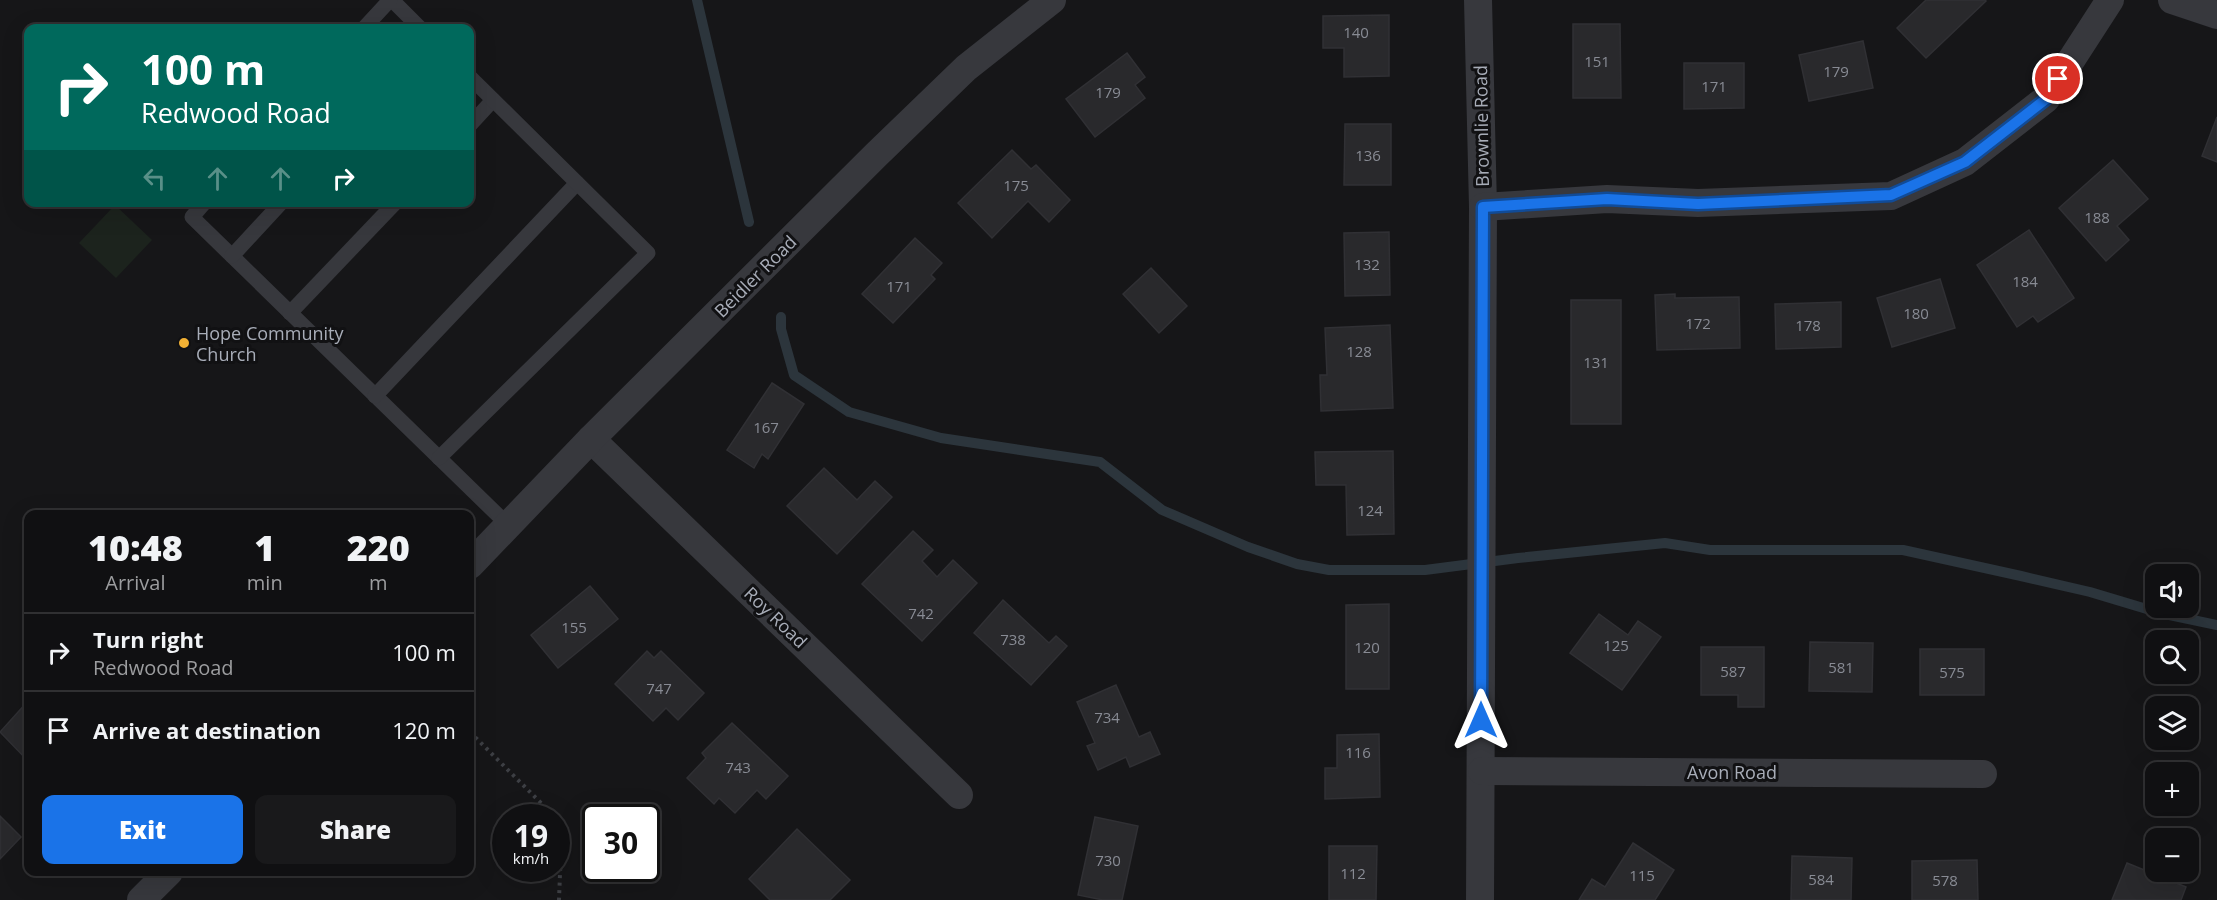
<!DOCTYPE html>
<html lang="en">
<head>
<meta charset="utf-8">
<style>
	:root { --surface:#101012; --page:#19191b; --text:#f1f3f6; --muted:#9c9d9f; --line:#303032; --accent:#1a73e8 }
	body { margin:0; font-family:"Open Sans",sans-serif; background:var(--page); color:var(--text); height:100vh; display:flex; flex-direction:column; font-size:22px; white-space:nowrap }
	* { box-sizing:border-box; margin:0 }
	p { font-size:20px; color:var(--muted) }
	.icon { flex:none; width:33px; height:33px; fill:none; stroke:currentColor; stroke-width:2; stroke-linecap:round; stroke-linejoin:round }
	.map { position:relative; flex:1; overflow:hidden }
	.side { position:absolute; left:24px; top:510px; width:450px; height:366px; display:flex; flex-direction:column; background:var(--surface); border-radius:12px; box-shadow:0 6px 24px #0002,0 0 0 2px var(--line) }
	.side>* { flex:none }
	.banner { position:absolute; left:24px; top:24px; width:450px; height:183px; border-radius:12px; box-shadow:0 6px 24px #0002,0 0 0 2px var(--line); background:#00695c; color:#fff; overflow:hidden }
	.buttons { position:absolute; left:2145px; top:564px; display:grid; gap:12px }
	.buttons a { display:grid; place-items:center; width:54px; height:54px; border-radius:12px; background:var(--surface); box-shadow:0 6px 24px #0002,0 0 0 2px var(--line); font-size:30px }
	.speed { position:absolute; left:492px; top:804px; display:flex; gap:12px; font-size:30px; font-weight:700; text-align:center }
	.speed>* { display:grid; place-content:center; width:78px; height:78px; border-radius:50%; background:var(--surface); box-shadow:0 6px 24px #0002,0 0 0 2px var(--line); line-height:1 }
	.speed small { font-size:15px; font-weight:400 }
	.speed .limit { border:3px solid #111; border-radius:9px; background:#fff; color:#111 }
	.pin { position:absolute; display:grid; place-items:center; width:51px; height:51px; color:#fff; margin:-26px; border:3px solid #fff; border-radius:50%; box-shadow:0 2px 6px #0007 }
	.me { position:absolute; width:66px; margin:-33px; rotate:0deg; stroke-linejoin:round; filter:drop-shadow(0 0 4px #0008) }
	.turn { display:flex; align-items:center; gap:21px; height:126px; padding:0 18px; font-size:27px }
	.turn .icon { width:78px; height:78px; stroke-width:2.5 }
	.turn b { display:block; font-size:42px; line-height:51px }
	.lanes { display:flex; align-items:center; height:57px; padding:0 18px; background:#0003; justify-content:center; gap:30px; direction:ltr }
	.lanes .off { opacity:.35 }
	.eta { display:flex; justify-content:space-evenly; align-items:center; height:102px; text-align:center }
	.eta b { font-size:36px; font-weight:800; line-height:42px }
	.primary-button { display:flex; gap:12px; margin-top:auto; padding:12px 18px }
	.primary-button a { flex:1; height:69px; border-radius:12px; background:var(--accent); color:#fff; font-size:24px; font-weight:800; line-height:69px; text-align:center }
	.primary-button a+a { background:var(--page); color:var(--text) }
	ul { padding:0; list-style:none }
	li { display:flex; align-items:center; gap:18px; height:78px; padding:0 18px; border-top:2px solid var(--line) }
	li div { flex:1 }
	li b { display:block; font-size:22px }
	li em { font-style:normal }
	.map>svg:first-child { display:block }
	.green { fill:#1c231d }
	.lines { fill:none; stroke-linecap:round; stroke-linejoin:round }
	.stream { stroke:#2c353c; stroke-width:10 }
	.building { fill:#29292c; stroke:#303034; stroke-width:1.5 }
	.path { stroke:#3d3f44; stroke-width:4; stroke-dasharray:3 4.5; stroke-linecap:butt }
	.lane { stroke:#37383d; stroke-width:15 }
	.street { stroke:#37383d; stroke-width:28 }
	.route-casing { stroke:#114b97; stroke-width:15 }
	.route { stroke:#1a73e8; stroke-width:10 }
	.poi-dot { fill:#f2b134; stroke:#111113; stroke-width:2 }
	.labels { text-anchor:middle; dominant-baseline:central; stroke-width:6; stroke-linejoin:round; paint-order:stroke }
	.number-label { font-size:15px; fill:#888b94 }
	.street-label { font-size:18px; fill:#a8adb8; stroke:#111113 }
	.poi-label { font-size:18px; fill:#a8adb8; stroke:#111113; text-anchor:start }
</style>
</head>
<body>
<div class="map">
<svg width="2217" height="900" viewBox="0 0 2217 900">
	<rect width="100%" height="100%" fill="#161618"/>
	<path class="green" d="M115,205L152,240L116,278L79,243Z"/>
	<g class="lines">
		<g class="stream">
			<path d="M697,0L749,222"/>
			<path d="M781,317V329L794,375L849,412L941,438L1100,462L1162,510L1248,547L1297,564L1329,570H1425L1518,558L1665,543L1710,550H1903L2021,576L2090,592L2160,613L2217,625"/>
		</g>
	</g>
	<g class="building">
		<path d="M1926,0H1985L1986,1L1926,58L1897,28Z"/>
		<path d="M1389,15V76L1344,77V48H1323V16Z"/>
		<path d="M1573,24H1620L1621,98H1573Z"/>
		<path d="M1863,41L1873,88L1809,101L1799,55Z"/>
		<path d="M1127,53L1145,77L1135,85L1145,98L1095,137L1066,99Z"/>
		<path d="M1684,63H1744V108L1684,109Z"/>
		<path d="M2217,117V162L2202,156Z"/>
		<path d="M1345,124H1391V185H1344Z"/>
		<path d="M1012,150L1031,169L1036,165L1070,200L1049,222L1028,201L992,238L958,203Z"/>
		<path d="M2113,160L2148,199L2117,226L2129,240L2106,261L2059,208Z"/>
		<path d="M2029,230L2074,298L2038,322L2033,316L2017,327L1977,265Z"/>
		<path d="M1389,232L1390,295L1345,296L1344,233Z"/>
		<path d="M915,238L942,263L931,275L935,279L893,323L862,294Z"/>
		<path d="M1151,268L1187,306L1159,333L1123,294Z"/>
		<path d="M1940,279L1955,328L1892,347L1877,298Z"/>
		<path d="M1675,294V298L1739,297L1740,348L1657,350L1655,295Z"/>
		<rect x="1571" y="300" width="50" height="124"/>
		<path d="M1841,302V347L1776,349L1775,304Z"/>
		<path d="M1390,325L1393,408L1321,411L1320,375H1327L1325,328Z"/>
		<path d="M772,383L804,404L768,459L762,454L754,468L727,450Z"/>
		<path d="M1393,451L1394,534L1347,535L1346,485H1316L1315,452Z"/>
		<path d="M824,468L857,500L875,481L892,497L837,554L787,506Z"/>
		<path d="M913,531L933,550L922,561L937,577L953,560L977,583L922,641L862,584Z"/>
		<path d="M590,586L618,619L558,668L531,635Z"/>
		<path d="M1003,600L1049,643L1056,636L1067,646L1031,685L974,633Z"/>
		<path d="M1389,604V689H1346V605Z"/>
		<path d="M1599,614L1628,635L1638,621L1661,637L1622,690L1570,653Z"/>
		<path d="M1810,642L1873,643L1872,692L1809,691Z"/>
		<path d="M1701,647H1764V707H1738V695H1701Z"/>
		<rect x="1920" y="649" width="64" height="46"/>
		<path d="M647,651L654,658L661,651L704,693L678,720L666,708L653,721L615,684Z"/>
		<path d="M1116,685L1139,737L1150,732L1160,754L1130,767L1126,757L1098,770L1087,746L1095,743L1077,702Z"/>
		<path d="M28,701V761L0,732Z"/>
		<path d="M732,723L788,776L766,799L757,790L735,813L719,798L714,804L687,778L706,758L702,753Z"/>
		<path d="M1379,734L1380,797L1325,799V768H1337V735Z"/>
		<path d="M0,816L21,837L0,859Z"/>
		<path d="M1095,817L1138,826L1122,900H1103L1078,895Z"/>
		<path d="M797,829L850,880L830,900H770L749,879Z"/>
		<path d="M1633,843L1674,870L1655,900H1579L1592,879L1605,887Z"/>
		<path d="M1329,846H1377L1376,900H1329Z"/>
		<path d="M1792,856L1852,858L1851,900H1791Z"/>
		<path d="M1977,860L1978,900H1912V861Z"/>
		<path d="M2127,863L2186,887L2181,900H2112Z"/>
	</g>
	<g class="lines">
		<g class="path">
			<path d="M470,732L556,818"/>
			<path d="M556,818L562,823L559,900"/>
		</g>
		<g class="lane">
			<path d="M392,0L420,28"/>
			<path d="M364,28L390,0"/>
			<path d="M470,125L493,100"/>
			<path d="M205,202L192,217L508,525"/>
			<path d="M232,256L282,202"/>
			<path d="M290,313L396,202"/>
			<path d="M375,396L577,183"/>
			<path d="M439,458L648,253L470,77"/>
		</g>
		<g class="street">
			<path d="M1478,0L1483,207L1480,900"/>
			<path d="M2172,0L2217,15"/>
			<path d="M1483,207L1607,199L1698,203L1891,196L1965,162L2046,99L2110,0"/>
			<path d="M591,439L959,795"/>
			<path d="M470,565L591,439L876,155L966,68L1052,0"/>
			<path d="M1482,771L1983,774"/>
			<path d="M141,900L169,872"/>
		</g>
	</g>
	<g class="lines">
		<defs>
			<path id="route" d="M1481,720L1483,207L1607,199L1698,204L1891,195L1965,162L2046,99L2058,79"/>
		</defs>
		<use href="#route" class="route-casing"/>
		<use href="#route" class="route"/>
	</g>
	<circle class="poi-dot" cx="184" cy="343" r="6"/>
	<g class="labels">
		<g class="number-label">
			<text x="1356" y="32">140</text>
			<text x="1597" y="61">151</text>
			<text x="1836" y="71">179</text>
			<text x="1714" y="86">171</text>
			<text x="1108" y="92">179</text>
			<text x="1368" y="155">136</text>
			<text x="1016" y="185">175</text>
			<text x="2097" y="217">188</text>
			<text x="1367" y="264">132</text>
			<text x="2025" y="281">184</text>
			<text x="899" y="286">171</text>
			<text x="1916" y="313">180</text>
			<text x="1698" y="323">172</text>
			<text x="1808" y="325">178</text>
			<text x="1359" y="351">128</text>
			<text x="1596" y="362">131</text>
			<text x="766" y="427">167</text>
			<text x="1370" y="510">124</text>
			<text x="921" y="613">742</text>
			<text x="574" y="627">155</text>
			<text x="1013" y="639">738</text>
			<text x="1616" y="645">125</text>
			<text x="1367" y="647">120</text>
			<text x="1841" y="667">581</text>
			<text x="1733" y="671">587</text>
			<text x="1952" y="672">575</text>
			<text x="659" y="688">747</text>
			<text x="1107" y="717">734</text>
			<text x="1358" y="752">116</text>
			<text x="738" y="767">743</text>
			<text x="1108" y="860">730</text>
			<text x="1353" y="873">112</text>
			<text x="1642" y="875">115</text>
			<text x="1821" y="879">584</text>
			<text x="1945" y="880">578</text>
		</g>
		<g class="street-label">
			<text transform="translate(1481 126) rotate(-91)">Brownlie Road</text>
			<text transform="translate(755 276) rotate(-45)">Beidler Road</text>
			<text transform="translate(776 617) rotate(44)">Roy Road</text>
			<text x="1732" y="772">Avon Road</text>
		</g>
		<g class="poi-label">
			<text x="196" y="333">Hope Community<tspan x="196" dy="21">Church</tspan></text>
		</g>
	</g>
</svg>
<div class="buttons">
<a><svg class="icon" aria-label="sound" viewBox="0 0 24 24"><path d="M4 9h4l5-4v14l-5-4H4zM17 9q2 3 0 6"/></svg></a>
<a><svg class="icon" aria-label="search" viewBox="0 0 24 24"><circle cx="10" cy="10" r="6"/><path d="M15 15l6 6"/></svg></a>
<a><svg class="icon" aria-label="layers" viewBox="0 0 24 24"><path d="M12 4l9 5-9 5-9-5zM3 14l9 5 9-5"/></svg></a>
<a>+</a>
<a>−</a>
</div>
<div class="speed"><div>19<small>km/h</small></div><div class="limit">30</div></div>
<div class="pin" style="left:2058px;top:79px;background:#d93025"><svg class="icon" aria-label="arrive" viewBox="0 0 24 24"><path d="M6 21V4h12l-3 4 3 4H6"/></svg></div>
<svg class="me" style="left:1481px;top:720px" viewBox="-20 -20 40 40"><path d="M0-17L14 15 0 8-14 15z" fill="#1a73e8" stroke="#fff" stroke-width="4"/></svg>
<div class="banner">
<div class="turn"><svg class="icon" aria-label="right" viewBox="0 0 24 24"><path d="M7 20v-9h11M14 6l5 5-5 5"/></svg><div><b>100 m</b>Redwood Road</div></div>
<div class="lanes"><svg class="icon off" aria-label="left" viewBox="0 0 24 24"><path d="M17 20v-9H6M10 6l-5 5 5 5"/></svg><svg class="icon off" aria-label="ahead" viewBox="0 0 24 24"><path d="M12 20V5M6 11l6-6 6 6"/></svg><svg class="icon off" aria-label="ahead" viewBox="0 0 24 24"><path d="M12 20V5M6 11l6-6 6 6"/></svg><svg class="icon" aria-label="right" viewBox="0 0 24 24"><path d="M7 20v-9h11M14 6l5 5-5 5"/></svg></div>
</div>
<section class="side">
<div class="eta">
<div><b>10:48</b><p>Arrival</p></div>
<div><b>1</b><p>min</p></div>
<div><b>220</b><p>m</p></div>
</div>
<ul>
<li><svg class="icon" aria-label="right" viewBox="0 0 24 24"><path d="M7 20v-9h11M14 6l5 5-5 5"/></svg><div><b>Turn right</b><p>Redwood Road</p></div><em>100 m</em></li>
<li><svg class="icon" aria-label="arrive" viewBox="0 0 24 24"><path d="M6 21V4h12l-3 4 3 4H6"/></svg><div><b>Arrive at destination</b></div><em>120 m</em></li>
</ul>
<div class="primary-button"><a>Exit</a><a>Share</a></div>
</section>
</div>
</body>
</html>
